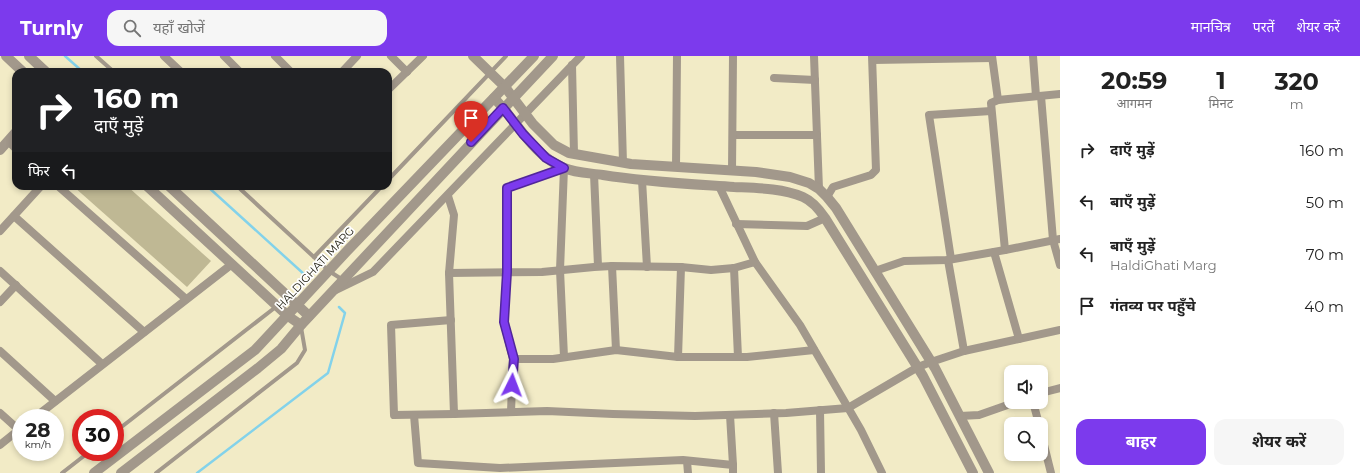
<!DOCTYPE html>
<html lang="hi">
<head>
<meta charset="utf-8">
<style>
	:root { --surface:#fff; --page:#f6f6f6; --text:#222; --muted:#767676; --accent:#7c3aed }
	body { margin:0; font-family:Montserrat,"Noto Sans Devanagari",sans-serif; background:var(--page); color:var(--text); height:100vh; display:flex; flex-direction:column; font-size:15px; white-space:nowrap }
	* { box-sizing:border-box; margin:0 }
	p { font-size:13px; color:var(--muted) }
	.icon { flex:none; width:22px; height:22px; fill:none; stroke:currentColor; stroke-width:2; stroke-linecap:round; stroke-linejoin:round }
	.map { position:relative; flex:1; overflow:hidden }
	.sheet { display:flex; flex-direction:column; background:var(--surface); width:300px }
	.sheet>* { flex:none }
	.guide { position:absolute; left:12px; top:12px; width:380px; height:122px; border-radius:12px; box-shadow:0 2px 6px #0003; background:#202124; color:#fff; overflow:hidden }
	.fabs { position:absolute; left:1004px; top:309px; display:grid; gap:8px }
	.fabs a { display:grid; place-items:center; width:44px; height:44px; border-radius:8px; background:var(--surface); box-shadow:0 2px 6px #0003; font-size:20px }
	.speed { position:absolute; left:12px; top:353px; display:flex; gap:8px; font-size:20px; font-weight:700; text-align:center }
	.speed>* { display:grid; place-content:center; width:52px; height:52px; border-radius:50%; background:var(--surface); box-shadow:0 2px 6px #0003; line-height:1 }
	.speed small { font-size:10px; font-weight:400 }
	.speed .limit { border:6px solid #d22; background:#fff; color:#111 }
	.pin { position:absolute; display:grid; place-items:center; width:34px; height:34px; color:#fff; margin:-41px -17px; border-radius:50% 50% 50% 0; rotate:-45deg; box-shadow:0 0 4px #0007 }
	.pin .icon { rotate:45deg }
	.me { position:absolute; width:44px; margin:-22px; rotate:3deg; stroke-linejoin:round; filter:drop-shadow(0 0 3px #0008) }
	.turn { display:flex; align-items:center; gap:14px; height:84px; padding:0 16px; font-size:18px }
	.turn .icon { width:52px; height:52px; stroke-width:2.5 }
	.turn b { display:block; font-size:28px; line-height:34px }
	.then { display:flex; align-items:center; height:38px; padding:0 16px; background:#0003; gap:8px; font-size:15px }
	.eta { display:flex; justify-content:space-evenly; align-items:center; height:68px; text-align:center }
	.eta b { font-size:24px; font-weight:700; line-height:28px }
	.button { display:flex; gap:8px; margin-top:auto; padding:8px 16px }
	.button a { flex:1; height:46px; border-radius:12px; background:var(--accent); color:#fff; font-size:16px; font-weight:700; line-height:46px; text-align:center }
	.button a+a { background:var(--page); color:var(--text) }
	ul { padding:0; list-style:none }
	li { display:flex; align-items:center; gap:12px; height:52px; padding:0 16px }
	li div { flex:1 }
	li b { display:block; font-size:15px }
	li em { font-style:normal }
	header { display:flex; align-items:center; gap:24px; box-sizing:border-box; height:56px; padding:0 20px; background:var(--accent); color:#fff }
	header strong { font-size:19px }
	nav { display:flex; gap:22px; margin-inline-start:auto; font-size:14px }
	.search { width:280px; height:36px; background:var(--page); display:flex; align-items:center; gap:10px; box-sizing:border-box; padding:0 14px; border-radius:12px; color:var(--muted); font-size:15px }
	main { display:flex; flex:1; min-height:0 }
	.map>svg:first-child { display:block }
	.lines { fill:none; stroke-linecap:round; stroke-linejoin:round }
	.stream { stroke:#83d2ea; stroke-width:2.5 }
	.building { fill:#bfb894 }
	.service { stroke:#a2988b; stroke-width:4 }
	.minor { stroke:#a2988b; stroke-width:8 }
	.tertiary { stroke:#a2988b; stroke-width:10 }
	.route-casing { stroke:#51269a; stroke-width:10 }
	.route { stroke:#7c3aed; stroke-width:7 }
	.labels { text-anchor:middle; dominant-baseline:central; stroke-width:3.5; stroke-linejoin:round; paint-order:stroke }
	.street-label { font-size:11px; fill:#181608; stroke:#fff }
</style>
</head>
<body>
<header>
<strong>Turnly</strong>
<div class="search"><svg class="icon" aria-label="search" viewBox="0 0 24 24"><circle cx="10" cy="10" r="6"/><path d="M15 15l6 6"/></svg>यहाँ खोजें</div>
<nav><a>मानचित्र</a><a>परतें</a><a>शेयर करें</a></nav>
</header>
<main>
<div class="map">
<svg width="1060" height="417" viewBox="0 0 1060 417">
	<rect width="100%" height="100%" fill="#f2ebc6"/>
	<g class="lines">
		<g class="stream">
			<path d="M65,0L83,16"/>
			<path d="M207,130L305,219"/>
			<path d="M197,417L328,317L345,257L339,251"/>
		</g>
	</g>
	<path class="building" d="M73,130H127L211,205L187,231Z"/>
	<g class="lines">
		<g class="service">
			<path d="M96,0L114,16"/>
			<path d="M388,124L506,0"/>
			<path d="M237,130L329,215L343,224"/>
			<path d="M314,201L382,130"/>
			<path d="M115,376L277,250"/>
			<path d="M62,417L89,396"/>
			<path d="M156,417L297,307L305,294L301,271"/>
		</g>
		<g class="minor">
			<path d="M164,0L181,16"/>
			<path d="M224,0L240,16"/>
			<path d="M275,0L291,16"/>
			<path d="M391,0L407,16"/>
			<path d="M620,0L623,107"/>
			<path d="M814,0L819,133"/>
			<path d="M992,0L998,44"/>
			<path d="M1033,0L1036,40"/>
			<path d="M873,4L992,2"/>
			<path d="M572,9L574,98"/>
			<path d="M342,16L357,0"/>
			<path d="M774,22L815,24"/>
			<path d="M388,34L423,0"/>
			<path d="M1041,40L1053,184L1060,209"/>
			<path d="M733,79H817"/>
			<path d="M8,85L16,93"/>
			<path d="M676,111L677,0"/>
			<path d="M732,115L733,0"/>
			<path d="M594,118L598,210"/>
			<path d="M642,124L647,211"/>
			<path d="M58,130L186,243"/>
			<path d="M719,130L755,206"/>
			<path d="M448,140L454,159L449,217L454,358L547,355L613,358L695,360L786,357L848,352L918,311L931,306L964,295L1060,274"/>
			<path d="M827,141L833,131L871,119L876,114L872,0"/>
			<path d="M14,160L144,276"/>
			<path d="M736,168L807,170L825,162"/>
			<path d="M0,175L41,130"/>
			<path d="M1005,194L991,47L998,44L1060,38"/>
			<path d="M994,196L1019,283"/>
			<path d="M951,203L929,59L991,55"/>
			<path d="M948,204L964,295"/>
			<path d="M612,210L616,294"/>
			<path d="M734,212L738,301"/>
			<path d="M0,215L102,308"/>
			<path d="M875,215L904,205L948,204L1005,194L1060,183"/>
			<path d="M449,217L542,216L594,211L612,210L681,211L711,214L734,212L755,206L800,269L861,374L882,417"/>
			<path d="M336,234L373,216L581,0"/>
			<path d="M0,246L16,229"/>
			<path d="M451,264L391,269L394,359L454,358"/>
			<path d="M0,295L55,345"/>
			<path d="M678,301L681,211"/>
			<path d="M513,303H553L616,294L678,301H747L814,294"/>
			<path d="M1041,337L1060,332"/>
			<path d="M1033,346L1039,368"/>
			<path d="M820,354L821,417"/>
			<path d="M511,356L513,303L504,267L507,216V132L564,112L560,214L564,301"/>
			<path d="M0,357L19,374"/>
			<path d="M774,357L778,417"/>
			<path d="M414,359L418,407L500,412L683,404L733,409V417"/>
			<path d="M730,359L733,409"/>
			<path d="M960,360L979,359L1016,346"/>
			<path d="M34,362L232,208"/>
			<path d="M1041,377L1051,417"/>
			<path d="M0,389L21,372"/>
			<path d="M687,405L688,417"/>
		</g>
		<g class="tertiary">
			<path d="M6,0L23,16"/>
			<path d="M29,0L46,16"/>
			<path d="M473,0L505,31L533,68L554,89L569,97L631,108L756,116L790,121L809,127L819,133L827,141L836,152L935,312L989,417"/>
			<path d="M494,42C517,65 532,99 564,112C576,117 590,117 603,119C646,126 690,128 734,131C756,132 782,132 803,141C812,145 819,153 825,162L923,320L973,417"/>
			<path d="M0,94L16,76"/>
			<path d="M147,130L288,260L301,269"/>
			<path d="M169,130L309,260"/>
			<path d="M94,417L255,294L347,195L534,0"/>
			<path d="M121,417L258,312L281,293L301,269L553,0"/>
		</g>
	</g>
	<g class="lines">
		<defs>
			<path id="route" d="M471,86L503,52L523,78L546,102L564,112L507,132V216L504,266L514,303L512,329"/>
		</defs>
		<use href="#route" class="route-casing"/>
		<use href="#route" class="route"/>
	</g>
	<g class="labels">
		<g class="street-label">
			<text transform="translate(315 212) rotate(-47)">HALDIGHATI MARG</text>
		</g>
	</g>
</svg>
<div class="fabs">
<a><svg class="icon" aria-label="sound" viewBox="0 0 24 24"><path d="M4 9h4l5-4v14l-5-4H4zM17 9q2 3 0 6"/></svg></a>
<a><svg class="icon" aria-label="search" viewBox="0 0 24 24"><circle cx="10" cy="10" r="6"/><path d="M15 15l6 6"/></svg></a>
</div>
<div class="speed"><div>28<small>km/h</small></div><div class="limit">30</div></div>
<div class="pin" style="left:471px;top:86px;background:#d93025"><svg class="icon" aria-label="arrive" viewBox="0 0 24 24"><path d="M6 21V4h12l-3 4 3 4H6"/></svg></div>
<svg class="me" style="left:512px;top:329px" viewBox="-20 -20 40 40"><path d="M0-17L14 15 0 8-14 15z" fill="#7c3aed" stroke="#fff" stroke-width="4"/></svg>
<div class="guide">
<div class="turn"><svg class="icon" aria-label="right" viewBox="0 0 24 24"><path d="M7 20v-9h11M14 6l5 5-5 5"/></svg><div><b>160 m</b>दाएँ मुड़ें</div></div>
<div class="then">फिर<svg class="icon" aria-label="left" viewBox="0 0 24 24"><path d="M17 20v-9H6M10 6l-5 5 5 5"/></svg></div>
</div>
</div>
<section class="sheet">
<div class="eta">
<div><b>20:59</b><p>आगमन</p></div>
<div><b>1</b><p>मिनट</p></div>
<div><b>320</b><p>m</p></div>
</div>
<ul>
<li><svg class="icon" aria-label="right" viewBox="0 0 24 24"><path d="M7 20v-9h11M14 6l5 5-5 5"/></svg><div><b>दाएँ मुड़ें</b></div><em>160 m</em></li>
<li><svg class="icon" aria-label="left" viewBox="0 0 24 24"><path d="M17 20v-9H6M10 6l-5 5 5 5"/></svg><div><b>बाएँ मुड़ें</b></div><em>50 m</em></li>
<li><svg class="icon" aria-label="left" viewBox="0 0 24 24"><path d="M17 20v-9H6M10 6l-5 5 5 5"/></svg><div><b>बाएँ मुड़ें</b><p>HaldiGhati Marg</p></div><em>70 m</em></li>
<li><svg class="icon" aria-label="arrive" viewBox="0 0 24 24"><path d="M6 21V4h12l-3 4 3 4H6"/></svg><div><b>गंतव्य पर पहुँचे</b></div><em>40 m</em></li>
</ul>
<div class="button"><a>बाहर</a><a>शेयर करें</a></div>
</section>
</main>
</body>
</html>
